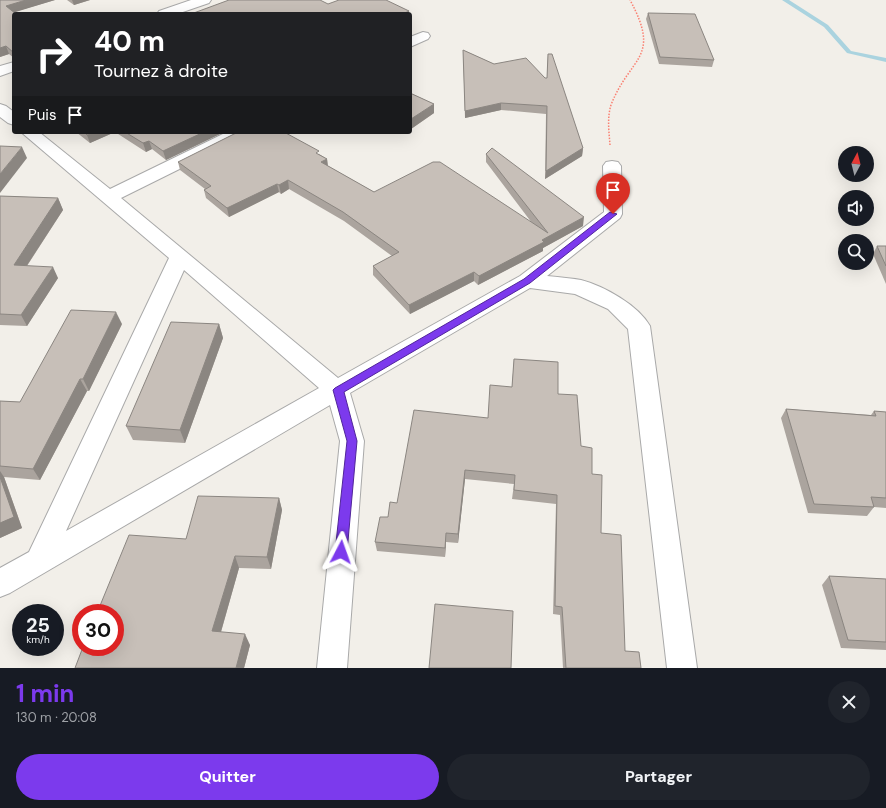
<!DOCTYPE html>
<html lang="fr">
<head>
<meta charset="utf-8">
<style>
	:root { --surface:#171b24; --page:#20242c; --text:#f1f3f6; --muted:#9ea1a6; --accent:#7c3aed }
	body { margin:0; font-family:"DM Sans",sans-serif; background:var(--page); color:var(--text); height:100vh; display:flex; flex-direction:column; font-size:15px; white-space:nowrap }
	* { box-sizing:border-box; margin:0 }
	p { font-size:13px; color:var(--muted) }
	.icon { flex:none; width:22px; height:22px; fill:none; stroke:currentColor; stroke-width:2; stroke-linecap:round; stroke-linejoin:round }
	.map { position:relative; height:668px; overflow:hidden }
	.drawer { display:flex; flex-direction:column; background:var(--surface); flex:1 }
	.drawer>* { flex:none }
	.top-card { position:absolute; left:12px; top:12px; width:400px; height:122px; border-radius:4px; box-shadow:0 4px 16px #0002; background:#202124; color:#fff; overflow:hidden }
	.needle { width:26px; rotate:7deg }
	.tools { position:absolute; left:838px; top:146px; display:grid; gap:8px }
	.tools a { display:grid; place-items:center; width:36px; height:36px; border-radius:50%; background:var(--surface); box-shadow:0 4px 16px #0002; font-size:20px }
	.speed { position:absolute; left:12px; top:604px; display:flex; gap:8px; font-size:20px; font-weight:700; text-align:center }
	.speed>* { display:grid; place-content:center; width:52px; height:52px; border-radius:50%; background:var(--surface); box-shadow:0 4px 16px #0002; line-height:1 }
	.speed small { font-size:10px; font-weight:400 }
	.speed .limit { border:6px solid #d22; background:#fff; color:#111 }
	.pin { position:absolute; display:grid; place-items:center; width:34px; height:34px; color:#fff; margin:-41px -17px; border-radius:50% 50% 50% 0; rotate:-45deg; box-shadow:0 0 4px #0007 }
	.pin .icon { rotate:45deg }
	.me { position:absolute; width:44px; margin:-22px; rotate:4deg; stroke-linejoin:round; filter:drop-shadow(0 0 3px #0008) }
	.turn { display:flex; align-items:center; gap:14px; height:84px; padding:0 16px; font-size:18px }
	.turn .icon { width:52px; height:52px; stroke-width:2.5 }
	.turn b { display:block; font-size:28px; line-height:34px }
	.then { display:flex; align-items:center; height:38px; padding:0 16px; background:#0003; gap:8px; font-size:15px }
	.round { display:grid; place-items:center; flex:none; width:42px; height:42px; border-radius:21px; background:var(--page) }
	.overview { display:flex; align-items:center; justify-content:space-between; height:68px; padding:0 16px }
	h1 { font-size:24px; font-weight:700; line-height:30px; color:var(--accent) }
	.button { display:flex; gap:8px; margin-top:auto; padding:8px 16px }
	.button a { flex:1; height:46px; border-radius:24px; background:var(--accent); color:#fff; font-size:16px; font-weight:700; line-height:46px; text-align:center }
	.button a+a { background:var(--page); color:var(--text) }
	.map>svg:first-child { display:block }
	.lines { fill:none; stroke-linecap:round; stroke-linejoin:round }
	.stream { fill:#aad3df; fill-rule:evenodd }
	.minor-casing { stroke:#a9a9a9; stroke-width:2 }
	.path { stroke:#fa8072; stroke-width:1.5; stroke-dasharray:1.5 1.5; stroke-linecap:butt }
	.minor { fill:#fff; fill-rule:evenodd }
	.wall { fill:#aba49e }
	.shaded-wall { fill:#8b8681 }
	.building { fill:#c7bfb8; stroke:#8b8681 }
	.route { fill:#7c3aed; stroke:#51269a }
</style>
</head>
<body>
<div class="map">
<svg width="886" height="668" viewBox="0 0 886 668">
	<rect width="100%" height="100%" fill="#f2efe9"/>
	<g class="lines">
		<path class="stream" d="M782,0H789L828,25L851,51L886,58V62L847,53L824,27Z"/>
		<defs>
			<g id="minor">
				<path d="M191,0H211L209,3L177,14H157L159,11Z"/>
				<path d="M423,32L428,33L430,36L428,39L410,47V37Z"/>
				<path d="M14,62V71L0,76V66Z"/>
				<path d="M0,104L6,106L14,112V125L8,123L0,117Z"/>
				<path d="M21,132H39L110,189L227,132H248L246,136L121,198L338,378L520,276L604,212L603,166L606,162L612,161L618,162L621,166L622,214L620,218L547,276C558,277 570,278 581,280C604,286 638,305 650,326L697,668H667L628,329L608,309L575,294L530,288L350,393L364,441L347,668H317L340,441L330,405L10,593L0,597V568L29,552L169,258ZM184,270L319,388L66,531Z"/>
			</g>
		</defs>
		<use href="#minor" class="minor-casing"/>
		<path class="path" d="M610,145C609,132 607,118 611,105C630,56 662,59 630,0"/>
		<use href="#minor" class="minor"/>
	</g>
	<g class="wall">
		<path d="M0,0H55L14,12V58L9,54L0,57Z"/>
		<path d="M67,0H90L74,5Z"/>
		<path d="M648,13L714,60L712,67L659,64L646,19Z"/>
		<path d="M463,50L494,64L545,78H547L548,54L583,148L582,156L545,179L546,114L501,110L465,118Z"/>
		<path d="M410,93L434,104V113L411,129L410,128Z"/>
		<path d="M76,132H224L166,160L152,149L146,152L115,132L90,143Z"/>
		<path d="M319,154L327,159L328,166L374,192L532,223L486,162V154L583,226L543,248V251L478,285L474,281L410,314L373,275V266L392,256L344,221L289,189L281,194L279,192L229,217L206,198L204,190L205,189L180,170L178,162Z"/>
		<path d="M0,196L58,198L63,210L27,266L58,278L27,326L0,325Z"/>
		<path d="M877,246H886V284L873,254Z"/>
		<path d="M122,324L89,391H87L40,480L4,477L22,528L0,538V401L20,402Z"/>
		<path d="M219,324L223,338L185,443L133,440L126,426Z"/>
		<path d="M514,359L558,394L592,474L601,533L625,651L641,668H563L560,615L553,614L556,504L512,499L514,484L465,479L458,543L446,542L445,557L377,551L375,542L388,517L397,503L488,418L512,387Z"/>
		<path d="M786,409L871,415L874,411L886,412V508L874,507L867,516L808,513L781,418Z"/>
		<path d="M279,498L282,510L271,569L239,568L221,632L250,645L244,668H75L186,539Z"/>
		<path d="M829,576L886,579V650L841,648L822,585Z"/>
	</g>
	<g class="shaded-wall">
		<path d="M26,0H55L9,14L6,6Z"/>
		<path d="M72,0H90L74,5Z"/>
		<path d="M409,11V14H403Z"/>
		<path d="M6,46L9,54L0,57V48Z"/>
		<path d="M501,103V110L465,118V111Z"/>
		<path d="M434,104V113L411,129V119Z"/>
		<path d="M93,132H115L90,143L87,135Z"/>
		<path d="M204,132H224L166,160L163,151Z"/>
		<path d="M149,141L152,149L146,152L143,143Z"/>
		<path d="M22,147L27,158L0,193V174Z"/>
		<path d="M583,148L582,156L545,179L546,171Z"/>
		<path d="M327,159L328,168L321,162Z"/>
		<path d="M288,180L289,189L281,194L279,185Z"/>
		<path d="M277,184L279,192L229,217L227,208Z"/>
		<path d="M58,198L63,210L20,276L14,265Z"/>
		<path d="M584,217L583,226L543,248V251L478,285L479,276L542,240Z"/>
		<path d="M53,267L58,278L27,326L21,315Z"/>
		<path d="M474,272V281L410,314L409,305Z"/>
		<path d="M116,312L122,324L89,391L83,379Z"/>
		<path d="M219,324L223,338L185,443L180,430Z"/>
		<path d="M80,379L87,391L40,480L33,469Z"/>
		<path d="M465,470V479L458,543V534Z"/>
		<path d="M0,471L4,477L22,528L0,538Z"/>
		<path d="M279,498L282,510L271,569L267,557Z"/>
		<path d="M446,533V542L445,557V548Z"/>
		<path d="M235,556L239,568L218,642L212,631Z"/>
		<path d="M245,634L250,645L244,668H236Z"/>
	</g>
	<g class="building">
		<path d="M0,0H26L6,6L16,14H14V53L6,46L0,48Z"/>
		<path d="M229,0H320L328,4L339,0H386L409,11L403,14H191Z"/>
		<path d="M648,13L695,14L714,60L660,57Z"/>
		<path d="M463,50L494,64L526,58L545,78H547L548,54H552L583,148L546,171L547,106L501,103L465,111Z"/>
		<path d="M410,93L434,104L411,119H410Z"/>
		<path d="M84,132H93L87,135Z"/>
		<path d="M125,132H204L163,151L149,141L143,143Z"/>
		<path d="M238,132H284L319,151L316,153L327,159L321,162L374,192L433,162H440L548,233L486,154L492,148L584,217L542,240L544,242L479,276L474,272L409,305L373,266L399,252L343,212L288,180L279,185L277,184L227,208L204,190L211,186L178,162Z"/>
		<path d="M0,146L22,147L0,174Z"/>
		<path d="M0,196L58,198L14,265L53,267L21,315L0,314Z"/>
		<path d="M877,246H886V266Z"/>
		<path d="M71,310L116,312L83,379H80L33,469L0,466V401L20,402Z"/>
		<path d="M171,322L219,324L180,430L126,426Z"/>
		<path d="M514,359L558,362V394L577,395L581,446L592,448V474L602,475L601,533L621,535L625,651L639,652L641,668H566L562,607L555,606L557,495L514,490L515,475L465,470L458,534L446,533L445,548L375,542L380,517H388L390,502L397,503L414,410L488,418L490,385L512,387Z"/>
		<path d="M786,409L876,416L874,411L886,412V498L871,497L874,507L814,504Z"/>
		<path d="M0,477L14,517L0,523Z"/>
		<path d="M198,496L279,498L267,557L235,556L212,631L245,634L236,668H75L83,647H115V613H97L129,535L186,539Z"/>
		<path d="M829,576L886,579V642L848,640Z"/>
		<path d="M435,604L513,611L511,668H429Z"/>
	</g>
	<path class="route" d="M610,212L617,214L530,283L344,392L357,441L347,552L345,556L341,557L337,556L335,552L347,441L333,390L335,388L524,279Z"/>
</svg>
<div class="tools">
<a><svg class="needle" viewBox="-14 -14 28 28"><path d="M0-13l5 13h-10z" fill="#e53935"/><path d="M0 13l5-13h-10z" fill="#9ea1a6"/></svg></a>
<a><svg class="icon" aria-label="sound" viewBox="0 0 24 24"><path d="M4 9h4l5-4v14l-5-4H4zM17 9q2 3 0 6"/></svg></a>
<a><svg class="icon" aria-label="search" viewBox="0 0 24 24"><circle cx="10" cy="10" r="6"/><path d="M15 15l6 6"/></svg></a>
</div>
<div class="speed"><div>25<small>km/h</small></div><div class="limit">30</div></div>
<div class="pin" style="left:613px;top:214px;background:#d93025"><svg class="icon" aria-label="arrive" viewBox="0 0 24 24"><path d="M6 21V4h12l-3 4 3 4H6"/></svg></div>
<svg class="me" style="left:341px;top:552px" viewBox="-20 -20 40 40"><path d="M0-17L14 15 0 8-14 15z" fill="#7c3aed" stroke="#fff" stroke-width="4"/></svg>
<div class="top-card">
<div class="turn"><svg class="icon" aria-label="right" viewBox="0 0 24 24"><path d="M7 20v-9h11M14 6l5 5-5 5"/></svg><div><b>40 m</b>Tournez à droite</div></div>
<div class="then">Puis<svg class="icon" aria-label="arrive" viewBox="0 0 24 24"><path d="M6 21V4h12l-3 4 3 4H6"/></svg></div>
</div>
</div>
<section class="drawer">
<div class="overview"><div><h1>1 min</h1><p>130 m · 20:08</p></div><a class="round"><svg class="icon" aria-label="close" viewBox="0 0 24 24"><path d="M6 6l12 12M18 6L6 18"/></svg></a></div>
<div class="button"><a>Quitter</a><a>Partager</a></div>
</section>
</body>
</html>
